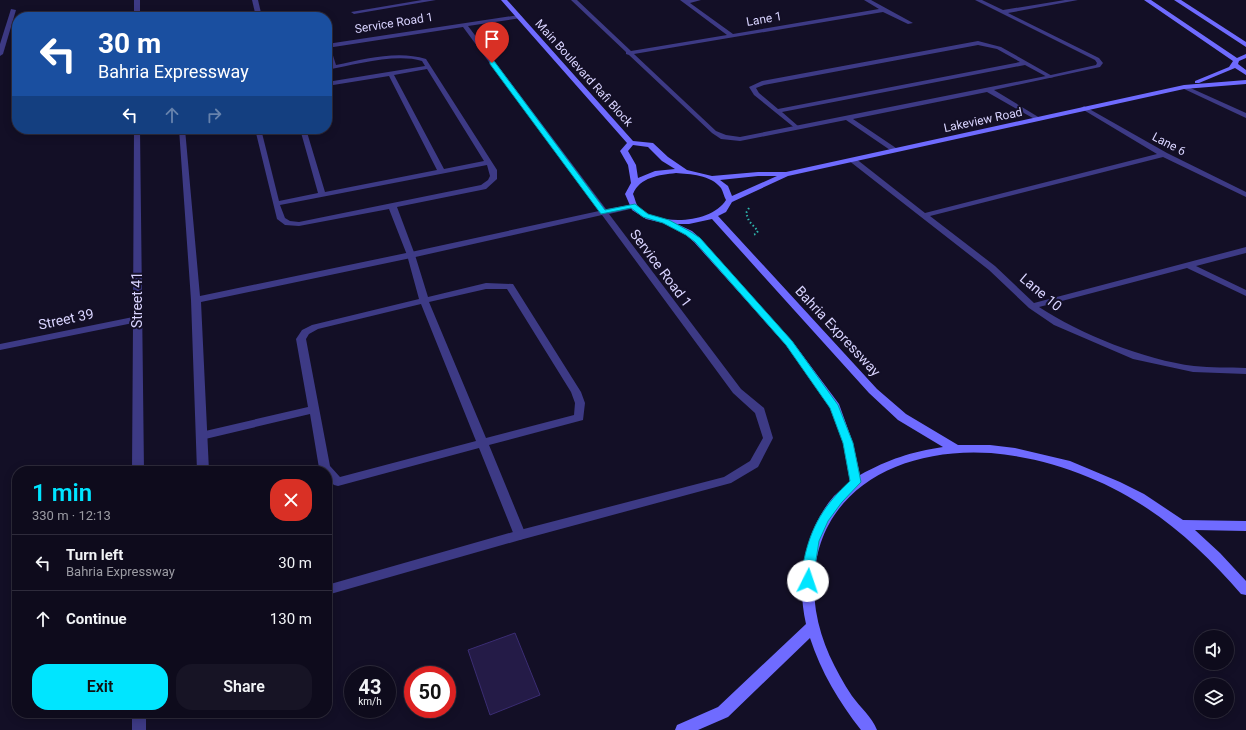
<!DOCTYPE html>
<html lang="en">
<head>
<meta charset="utf-8">
<style>
	:root { --surface:#0e0b1c; --page:#171425; --text:#f1f3f6; --muted:#9b9ba3; --line:#2e2b3b; --accent:#00e5ff }
	body { margin:0; font-family:Roboto,sans-serif; background:var(--page); color:var(--text); height:100vh; display:flex; flex-direction:column; font-size:15px; white-space:nowrap }
	* { box-sizing:border-box; margin:0 }
	p { font-size:13px; color:var(--muted) }
	.icon { flex:none; width:22px; height:22px; fill:none; stroke:currentColor; stroke-width:2; stroke-linecap:round; stroke-linejoin:round }
	.map { position:relative; flex:1; overflow:hidden }
	.panel { position:absolute; left:12px; top:466px; width:320px; height:252px; display:flex; flex-direction:column; background:var(--surface); border-radius:16px; box-shadow:0 2px 10px #0003,0 0 0 1px var(--line) }
	.panel>* { flex:none }
	.guide { position:absolute; left:12px; top:12px; width:320px; height:122px; border-radius:16px; box-shadow:0 2px 10px #0003,0 0 0 1px var(--line); background:#1a4fa0; color:#fff; overflow:hidden }
	.buttons { position:absolute; left:1194px; top:630px; display:grid; gap:8px }
	.buttons a { display:grid; place-items:center; width:40px; height:40px; border-radius:50%; background:var(--surface); box-shadow:0 2px 10px #0003,0 0 0 1px var(--line); font-size:20px }
	.speed { position:absolute; left:344px; top:666px; display:flex; gap:8px; font-size:20px; font-weight:700; text-align:center }
	.speed>* { display:grid; place-content:center; width:52px; height:52px; border-radius:50%; background:var(--surface); box-shadow:0 2px 10px #0003,0 0 0 1px var(--line); line-height:1 }
	.speed small { font-size:10px; font-weight:400 }
	.speed .limit { border:6px solid #d22; background:#fff; color:#111 }
	.pin { position:absolute; display:grid; place-items:center; width:34px; height:34px; color:#fff; margin:-41px -17px; border-radius:50% 50% 50% 0; rotate:-45deg; box-shadow:0 0 4px #0007 }
	.pin .icon { rotate:45deg }
	.me { position:absolute; width:44px; margin:-22px; rotate:4deg; stroke-linejoin:round; filter:drop-shadow(0 0 3px #0008) }
	.turn { display:flex; align-items:center; gap:14px; height:84px; padding:0 20px; font-size:18px }
	.turn .icon { width:52px; height:52px; stroke-width:2.5 }
	.turn b { display:block; font-size:28px; line-height:34px }
	.lanes { display:flex; align-items:center; height:38px; padding:0 20px; background:#0003; justify-content:center; gap:20px; direction:ltr }
	.lanes .off { opacity:.35 }
	.round { display:grid; place-items:center; flex:none; width:42px; height:42px; border-radius:16px; background:var(--page) }
	.head { display:flex; align-items:center; justify-content:space-between; height:68px; padding:0 20px }
	h1 { font-size:24px; font-weight:600; line-height:30px; color:var(--accent) }
	.cta { display:flex; gap:8px; margin-top:auto; padding:8px 20px }
	.cta a { flex:1; height:46px; border-radius:16px; background:var(--accent); color:#111; font-size:16px; font-weight:600; line-height:46px; text-align:center }
	.cta a+a { background:var(--page); color:var(--text) }
	ul { padding:0; list-style:none }
	li { display:flex; align-items:center; gap:12px; height:56px; padding:0 20px; border-top:1px solid var(--line) }
	li div { flex:1 }
	li b { display:block; font-size:15px }
	li em { font-style:normal }
	.map>svg:first-child { display:block }
	.building { fill:#241b47; stroke:#3b2d73 }
	.lines { fill:none; stroke-linecap:round; stroke-linejoin:round }
	.path { stroke:#2fb8b0; stroke-width:2; stroke-dasharray:1.5 2.5; stroke-linecap:butt }
	.lane { fill:#3d3a85; fill-rule:evenodd }
	.street { fill:#3d3a85; fill-rule:evenodd }
	.secondary { fill:#6f6bff; fill-rule:evenodd }
	.route { fill:#00e5ff; stroke:#0095a6 }
	.labels { text-anchor:middle; dominant-baseline:central; stroke-width:4; stroke-linejoin:round; paint-order:stroke }
	.far-street-label { font-size:12px; fill:#d9d4ff; stroke:#130f26 }
	.street-label { font-size:14px; fill:#d9d4ff; stroke:#130f26 }
</style>
</head>
<body>
<div class="map">
<svg width="1246" height="730" viewBox="0 0 1246 730">
	<rect width="100%" height="100%" fill="#130f26"/>
	<path class="building" d="M515,633L540,695L490,715L468,650Z"/>
	<g class="lines">
		<path class="path" d="M749,208L746,213L749,221L758,231L756,234L752,235"/>
		<g class="lane">
			<path d="M978,41L1001,47L1054,77L1049,78L1025,65L782,112L798,126V128L796,129L754,95L749,87L762,81ZM978,45L997,49L1020,62L778,109L759,93L756,88L764,85Z"/>
			<path d="M327,44L330,46L336,65C365,59 398,50 426,59L497,170V179L486,189L397,207L415,255L428,297L486,283L513,284L581,392L585,403L583,420L489,445L526,535L524,538L520,540L516,538L514,535L479,448L338,486L334,485L327,478V471H321L319,468L310,414L201,440L197,439L196,436L197,433L201,432L308,407L296,339L302,330L312,325L419,299L407,255L389,209L299,226L285,225L277,219L255,129H261L279,201L318,193L300,129H306L325,192L437,170L389,76L327,86V82L425,66L422,61C395,53 354,65 327,70V66H330L327,55ZM427,69L484,161L444,169L394,75ZM487,165L490,176L488,180L481,185L299,222L290,221L285,218L280,205ZM486,289H507L571,392L575,403L574,415L486,438L429,302ZM421,304L476,441L340,477L330,466L306,339L309,334L318,329Z"/>
		</g>
		<g class="street">
			<rect x="134" y="0" width="6" height="17"/>
			<path d="M252,0H258L262,17H256Z"/>
			<path d="M422,0H436L354,14L351,12Z"/>
			<path d="M571,0H577L631,51L727,35L680,0H701L690,3L733,34L879,9L864,0H871L913,23L908,24L883,12L634,54L716,131L726,135L740,137L1051,75L1096,65L1097,63L1095,60L975,0H982L1003,10L1065,0H1078L1008,13L1099,58L1103,63L1100,67L994,90L1040,118V120L1038,121L987,92L853,119L896,148V152H893L846,120L740,141L721,139L712,133L629,55L626,54V52Z"/>
			<path d="M11,9L16,10L3,54L0,56V44Z"/>
			<path d="M519,15L522,17L521,18L468,26L606,209L635,204V208L609,214L741,389L764,408L773,438L758,467L731,483L520,540L327,595V585L520,530L724,477L750,461L763,438L755,413L733,393L602,215L411,258L201,302L209,471H197L191,300L179,129H185L200,296L411,252L599,211L463,27L327,48V44Z"/>
			<path d="M1182,86H1186L1246,113V118L1182,88Z"/>
			<path d="M1084,106L1167,153L1246,192V197L1163,157L930,216L995,266L1034,303L1246,247V253L1196,266L1246,290V296L1187,268L1039,307C1080,334 1145,360 1194,366C1211,368 1229,367 1246,368V374L1193,372L1133,359L1054,325L1029,308L989,270L848,160L852,158H855L925,213L1157,154L1082,109L1081,108Z"/>
			<path d="M134,129H140L144,471H132L133,323L0,350V344L133,317Z"/>
			<rect x="132" y="713" width="14" height="17"/>
		</g>
		<g class="secondary">
			<path d="M501,0H507L633,141L653,143L668,157L687,170L712,176L758,172H786L1184,85L1246,80V84L1184,89L788,176L732,202L726,212L718,216L877,389L906,414L958,445H990L1015,448L1070,461L1120,482L1144,494L1183,520L1246,521V531L1195,530L1220,553L1246,581V595L1241,594C1198,544 1150,502 1088,477C1057,464 1024,456 991,453C890,446 800,500 816,611C821,642 835,670 852,696C860,707 872,717 877,730H861C839,702 821,672 810,638L728,717L698,730H675L677,725L718,707L806,624C796,580 804,531 834,496C839,491 845,487 850,482L843,443L830,408L786,345L694,242L686,235L663,223L646,219L632,210L625,194L631,183L628,165L620,151L627,143ZM633,145L648,147L662,161L675,169L655,171L638,178L636,165L628,151ZM676,173C690,174 711,175 721,188C723,191 724,197 726,200C711,224 659,226 639,208C636,205 635,198 633,194C640,177 659,175 676,173ZM758,176H777L732,196L728,186L720,180ZM712,219L869,393L898,420L943,447C911,452 889,459 860,475L853,443L839,404L792,341L700,238L692,231L677,224H689Z"/>
			<path d="M1144,0H1151L1237,58L1246,54V58L1239,61L1238,64L1246,70V75L1235,68L1199,83H1195V81L1229,67L1233,61Z"/>
			<path d="M1174,0H1181L1246,42V47Z"/>
		</g>
	</g>
	<path class="route" d="M490,61H494L605,210L635,204L648,214L669,220L691,232L700,238L792,341L838,405L853,443L861,482L842,502L828,521L819,541L812,585L808,586L804,585C800,578 802,568 804,560C811,526 825,504 850,481L843,443L830,408L786,345L695,242L686,235L663,223L643,217L631,208L601,214L490,64Z"/>
	<g class="labels">
		<g class="far-street-label">
			<text transform="translate(764 19) rotate(-10)">Lane 1</text>
			<text transform="translate(394 23) rotate(-9)">Service Road 1</text>
			<text transform="translate(584 73) rotate(48)">Main Boulevard Rafi Block</text>
			<text transform="translate(983 120) rotate(-12)">Lakeview Road</text>
			<text transform="translate(1169 144) rotate(28)">Lane 6</text>
		</g>
		<g class="street-label">
			<text transform="translate(661 268) rotate(53)">Service Road 1</text>
			<text transform="translate(1041 292) rotate(40)">Lane 10</text>
			<text transform="translate(137 300) rotate(-90)">Street 41</text>
			<text transform="translate(66 319) rotate(-12)">Street 39</text>
			<text transform="translate(838 331) rotate(47)">Bahria Expressway</text>
		</g>
	</g>
</svg>
<div class="buttons">
<a><svg class="icon" aria-label="sound" viewBox="0 0 24 24"><path d="M4 9h4l5-4v14l-5-4H4zM17 9q2 3 0 6"/></svg></a>
<a><svg class="icon" aria-label="layers" viewBox="0 0 24 24"><path d="M12 4l9 5-9 5-9-5zM3 14l9 5 9-5"/></svg></a>
</div>
<div class="speed"><div>43<small>km/h</small></div><div class="limit">50</div></div>
<div class="pin" style="left:492px;top:63px;background:#d93025"><svg class="icon" aria-label="arrive" viewBox="0 0 24 24"><path d="M6 21V4h12l-3 4 3 4H6"/></svg></div>
<svg class="me" style="left:808px;top:581px" viewBox="-20 -20 40 40"><circle r="19" fill="#fff"/><path d="M0-13L10 11 0 6-10 11z" fill="#00e5ff"/></svg>
<div class="guide">
<div class="turn"><svg class="icon" aria-label="left" viewBox="0 0 24 24"><path d="M17 20v-9H6M10 6l-5 5 5 5"/></svg><div><b>30 m</b>Bahria Expressway</div></div>
<div class="lanes"><svg class="icon" aria-label="left" viewBox="0 0 24 24"><path d="M17 20v-9H6M10 6l-5 5 5 5"/></svg><svg class="icon off" aria-label="ahead" viewBox="0 0 24 24"><path d="M12 20V5M6 11l6-6 6 6"/></svg><svg class="icon off" aria-label="right" viewBox="0 0 24 24"><path d="M7 20v-9h11M14 6l5 5-5 5"/></svg></div>
</div>
<section class="panel">
<div class="head"><div><h1>1 min</h1><p>330 m · 12:13</p></div><a class="round" style="background:#d93025;color:#fff"><svg class="icon" aria-label="close" viewBox="0 0 24 24"><path d="M6 6l12 12M18 6L6 18"/></svg></a></div>
<ul>
<li><svg class="icon" aria-label="left" viewBox="0 0 24 24"><path d="M17 20v-9H6M10 6l-5 5 5 5"/></svg><div><b>Turn left</b><p>Bahria Expressway</p></div><em>30 m</em></li>
<li><svg class="icon" aria-label="ahead" viewBox="0 0 24 24"><path d="M12 20V5M6 11l6-6 6 6"/></svg><div><b>Continue</b></div><em>130 m</em></li>
</ul>
<div class="cta"><a>Exit</a><a>Share</a></div>
</section>
</div>
</body>
</html>
